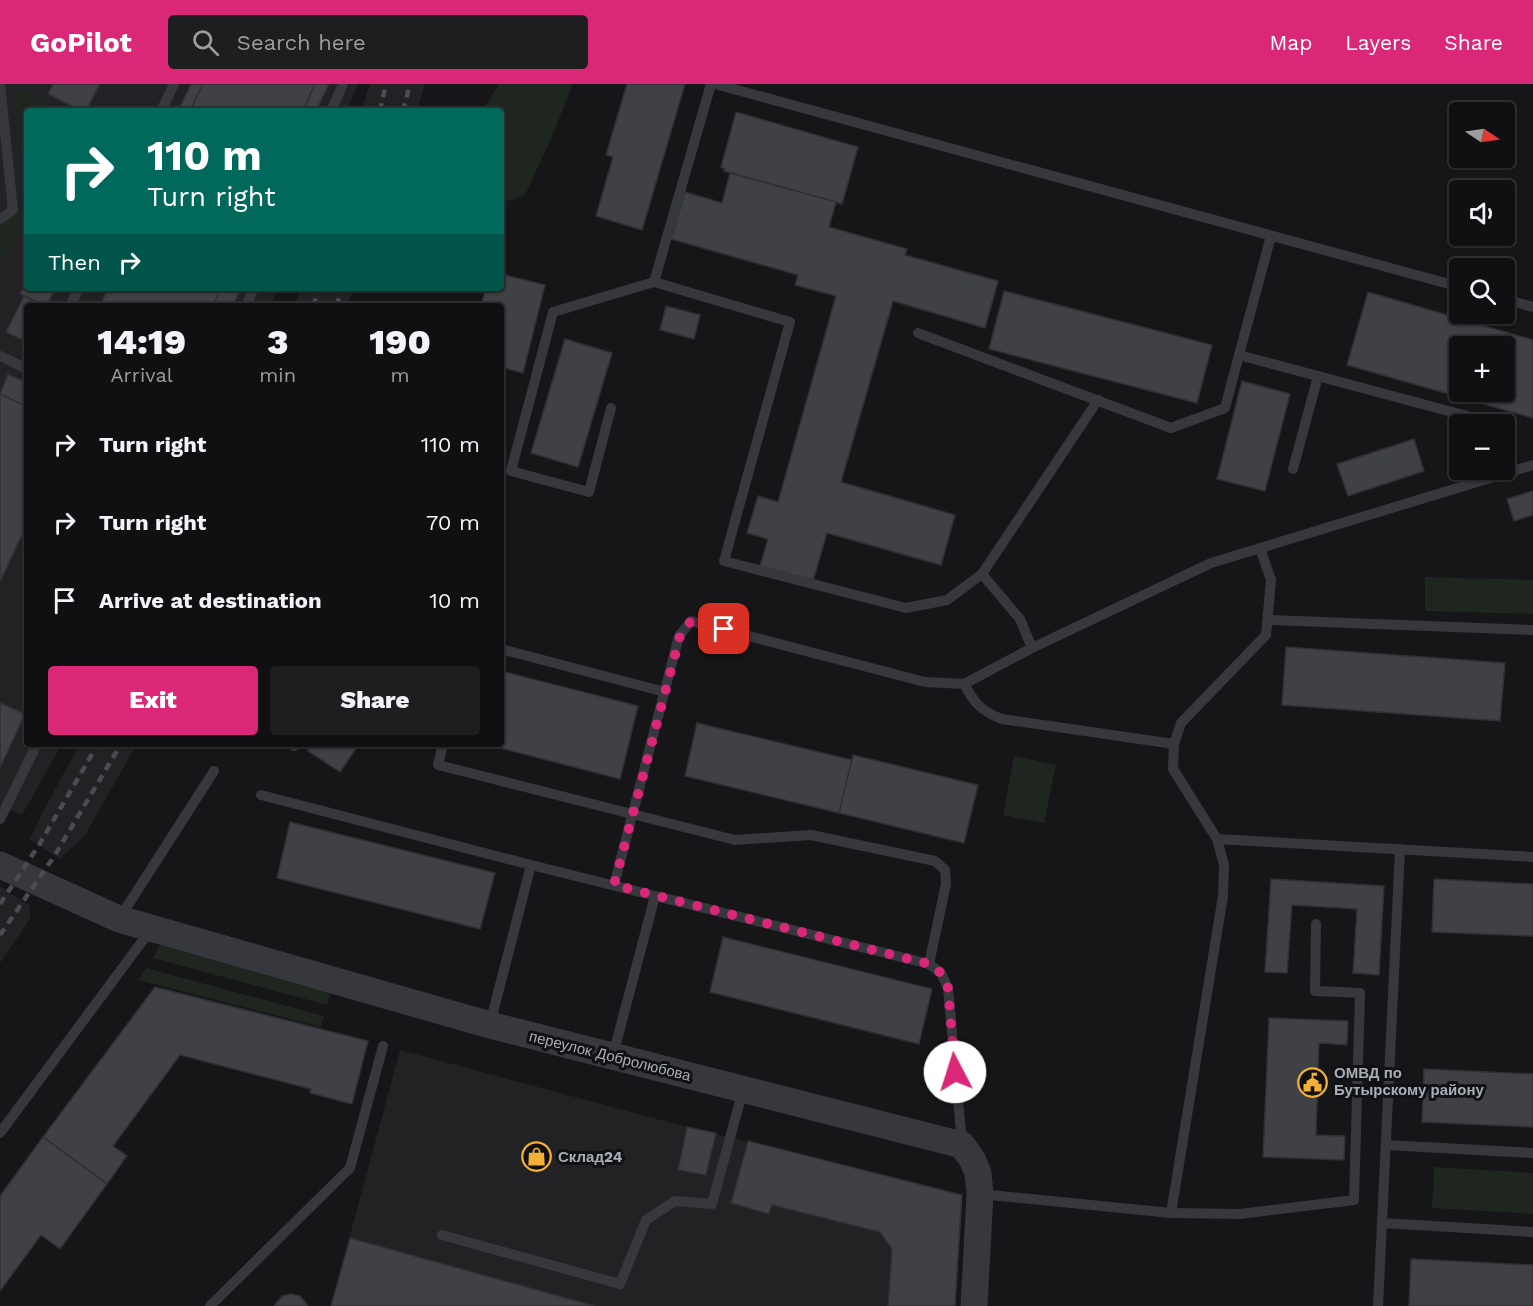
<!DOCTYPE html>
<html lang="en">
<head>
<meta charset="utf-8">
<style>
	:root { --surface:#101012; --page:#1e1e20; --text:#f1f3f6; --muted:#9c9d9f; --line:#303032; --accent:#db2777 }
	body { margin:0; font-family:"Work Sans",sans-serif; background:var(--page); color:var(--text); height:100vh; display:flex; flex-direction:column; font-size:22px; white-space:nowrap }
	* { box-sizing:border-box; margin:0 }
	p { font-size:20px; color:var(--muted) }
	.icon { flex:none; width:33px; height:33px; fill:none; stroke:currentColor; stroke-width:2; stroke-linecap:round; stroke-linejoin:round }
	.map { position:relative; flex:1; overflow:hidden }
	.drawer { position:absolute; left:24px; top:219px; width:480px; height:444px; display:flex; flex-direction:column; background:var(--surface); border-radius:6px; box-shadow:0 2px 4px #0004,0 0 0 2px var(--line) }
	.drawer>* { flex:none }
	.guide { position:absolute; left:24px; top:24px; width:480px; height:183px; border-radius:6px; box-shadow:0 2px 4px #0004,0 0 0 2px var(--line); background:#00695c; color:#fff; overflow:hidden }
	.needle { width:39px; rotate:103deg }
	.buttons { position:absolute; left:1449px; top:18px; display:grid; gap:12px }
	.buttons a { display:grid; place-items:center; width:66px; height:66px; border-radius:6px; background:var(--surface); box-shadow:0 2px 4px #0004,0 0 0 2px var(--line); font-size:30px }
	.pin { position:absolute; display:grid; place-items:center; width:51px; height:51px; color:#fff; margin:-26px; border-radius:12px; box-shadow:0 3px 9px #0006 }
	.me { position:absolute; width:66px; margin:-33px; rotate:355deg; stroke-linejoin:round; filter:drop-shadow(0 0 4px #0008) }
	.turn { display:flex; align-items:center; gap:21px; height:126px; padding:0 24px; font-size:27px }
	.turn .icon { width:78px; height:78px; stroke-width:2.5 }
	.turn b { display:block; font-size:42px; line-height:51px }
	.then { display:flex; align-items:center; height:57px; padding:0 24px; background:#0003; gap:12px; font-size:22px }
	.eta { display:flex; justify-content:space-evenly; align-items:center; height:102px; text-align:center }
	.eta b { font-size:36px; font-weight:800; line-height:42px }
	.cta { display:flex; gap:12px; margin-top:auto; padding:12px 24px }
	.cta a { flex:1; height:69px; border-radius:6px; background:var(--accent); color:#fff; font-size:24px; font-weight:800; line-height:69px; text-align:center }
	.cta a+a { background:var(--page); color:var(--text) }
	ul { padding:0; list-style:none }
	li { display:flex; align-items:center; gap:18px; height:78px; padding:0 24px }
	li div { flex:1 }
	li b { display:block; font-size:22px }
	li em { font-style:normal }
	header { display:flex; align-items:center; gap:36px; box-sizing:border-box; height:84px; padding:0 30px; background:var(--accent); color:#fff }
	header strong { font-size:28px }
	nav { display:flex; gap:33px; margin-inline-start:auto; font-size:21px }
	.search { width:420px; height:54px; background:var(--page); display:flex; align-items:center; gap:15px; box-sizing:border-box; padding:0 21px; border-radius:6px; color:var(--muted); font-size:22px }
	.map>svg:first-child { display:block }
	.built { fill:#222225 }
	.green { fill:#1e261f }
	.building { fill:#404145; stroke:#303034; stroke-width:1.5; fill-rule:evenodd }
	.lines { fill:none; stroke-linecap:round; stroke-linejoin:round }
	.service { stroke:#37383d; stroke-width:10 }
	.tertiary { stroke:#37383d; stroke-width:27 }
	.rail { stroke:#4a4c52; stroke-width:4.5; stroke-dasharray:8 6; stroke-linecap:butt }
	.route { stroke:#db2777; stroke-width:10; stroke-dasharray:0 18 }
	.labels { text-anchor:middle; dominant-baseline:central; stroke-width:6; stroke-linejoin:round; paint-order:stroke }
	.street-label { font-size:15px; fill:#a8adb8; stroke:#111113 }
	.poi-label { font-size:15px; font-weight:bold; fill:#a8adb8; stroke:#111113; text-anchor:start }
</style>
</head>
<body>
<header>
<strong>GoPilot</strong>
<div class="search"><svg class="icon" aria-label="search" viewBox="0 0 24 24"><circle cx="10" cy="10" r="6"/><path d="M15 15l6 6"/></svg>Search here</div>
<nav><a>Map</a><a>Layers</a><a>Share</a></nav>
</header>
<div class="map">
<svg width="1533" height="1222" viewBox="0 0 1533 1222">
	<rect width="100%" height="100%" fill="#161618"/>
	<g class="built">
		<path d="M0,0H358L347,27H27V204H278L271,222H27V660H62L22,731L0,721Z"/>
		<path d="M370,0H425L417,27H361Z"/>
		<path d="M301,204H354L347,222H294Z"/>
		<path d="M80,660H137L85,751L60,775L30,755L42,729Z"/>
		<path d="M0,802L30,822V835L0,879Z"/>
		<path d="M400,966L687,1043L962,1111L955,1222H331Z"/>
	</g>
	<g class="green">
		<path d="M499,0H573L550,57L525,111L501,119V27H482Z"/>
		<path d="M15,5L29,6L58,27H27V95L16,55Z"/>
		<path d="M27,110V131L0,183V140C10,129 21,123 27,110Z"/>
		<path d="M1425,493L1533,496V530L1425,527Z"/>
		<path d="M1014,672L1056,681L1044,739L1003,731Z"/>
		<path d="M160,861L330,909L327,921L153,874Z"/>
		<path d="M146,884L324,932L321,943L139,896Z"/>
		<path d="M1434,1083L1533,1089V1130L1432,1124Z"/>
	</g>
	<g class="building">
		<path d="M53,0H100L86,27H81L48,10Z"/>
		<path d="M191,0H203L190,27H178Z"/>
		<path d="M203,0H315L303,27H190Z"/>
		<path d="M315,0H329L316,27H303Z"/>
		<path d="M627,0H685L642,146L596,132L613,73L606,71Z"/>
		<path d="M736,28L858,63L842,120L724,87L725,85L721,83Z"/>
		<path d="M730,89L836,118L829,143L907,165L905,171L998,197L985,244L893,217L841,398L955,431L941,481L827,449L813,497L760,482L768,455L747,449L758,412L778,418L836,212L795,201L798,191L671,155L685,108L722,119Z"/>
		<path d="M501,190L545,201L523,289L501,283V222H481L486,204H501Z"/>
		<path d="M27,196V204H55L47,222L20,210Z"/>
		<path d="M108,204H221L213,222H100Z"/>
		<path d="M221,204H241L233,222H213Z"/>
		<path d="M1004,207L1212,261L1197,319L989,265Z"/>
		<path d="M1368,208L1533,256V334L1347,281ZM1460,262H1504V308H1460Z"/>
		<path d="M24,212L44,222H27V258L6,248Z"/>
		<path d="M666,222L700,231L694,255L660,246Z"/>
		<path d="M565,255L612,269L578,383L531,369Z"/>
		<path d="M8,290L27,299V323L0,310Z"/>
		<path d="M1242,297L1290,310L1265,407L1217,395Z"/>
		<path d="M0,310L27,323V440L0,498Z"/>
		<path d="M1414,355L1424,387L1348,412L1337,380Z"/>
		<path d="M1533,407V431L1514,437L1507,415Z"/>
		<path d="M1286,563L1505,579L1500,637L1282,621Z"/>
		<path d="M501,587L638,622L620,695L485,660H501Z"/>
		<path d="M0,619L25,630L0,684Z"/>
		<path d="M697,639L852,676L839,729L685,692Z"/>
		<path d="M312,660H359L340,688L308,667Z"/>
		<path d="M853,671L978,701L964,759L839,729Z"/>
		<path d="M290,738L495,789L480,845L277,794Z"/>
		<path d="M1271,795L1384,802L1379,891L1353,889L1357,825L1292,821L1287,889L1265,888Z"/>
		<path d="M1434,795L1533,800V852L1432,848Z"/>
		<path d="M723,853L932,905L919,960L710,908Z"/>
		<path d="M155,903L368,957L352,1020L310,1009L311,1005L180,971L113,1062L127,1072L107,1100L43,1053Z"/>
		<path d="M1269,934L1348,937L1347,961L1319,959L1316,1051L1345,1052L1344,1076L1263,1073Z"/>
		<path d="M1424,985L1533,990V1043L1422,1038Z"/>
		<path d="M687,1043L716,1049L706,1091L678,1086Z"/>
		<path d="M43,1053L107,1100L60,1165L41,1151L0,1207V1112Z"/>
		<path d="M748,1057L962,1111L955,1222H888L892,1165L880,1148L772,1121L769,1130L731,1119Z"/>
		<path d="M350,1154L595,1222H331Z"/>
		<path d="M1411,1175L1533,1181V1222H1409Z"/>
		<path d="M291,1210L300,1212L308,1222H274L282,1212Z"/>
	</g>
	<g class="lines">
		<g class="service">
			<path d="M711,0L654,198L790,238L724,477L906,524L947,516L982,490L1098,316"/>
			<path d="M715,0L1460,203"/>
			<path d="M161,27L174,0"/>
			<path d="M331,27L343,0"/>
			<path d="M0,135L13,126L0,0"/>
			<path d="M1271,152L1239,271L1497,340"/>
			<path d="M1504,215L1533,223"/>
			<path d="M70,222L79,204"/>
			<path d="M246,222L254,204"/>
			<path d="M918,249L1171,344L1225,324L1239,271"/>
			<path d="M0,272L27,285"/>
			<path d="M611,324L589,408L511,387L553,228L654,198"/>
			<path d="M1293,385L1318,292"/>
			<path d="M982,490L1020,535L1032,564"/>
			<path d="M1268,536L1533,546"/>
			<path d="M501,565L665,608"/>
			<path d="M964,600C975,620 981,627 1002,635L1174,660"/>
			<path d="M443,660L438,681L735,756L811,751L935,777L945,786L946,800L929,880"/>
			<path d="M294,662L295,660"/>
			<path d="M261,711L531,781L490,940"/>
			<path d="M0,735L37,660"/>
			<path d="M1217,755L1533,773"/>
			<path d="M531,781L929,880L941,889L948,904L962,1059"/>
			<path d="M614,801L679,552L691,537L925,598L964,600L1032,564L1211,479L1533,381"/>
			<path d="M119,835L214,687"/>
			<path d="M613,971L655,812"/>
			<path d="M0,1049L152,844"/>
			<path d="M1386,1061L1533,1069"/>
			<path d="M980,1110L1171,1129L1223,812L1224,781L1217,755L1173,685L1174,660L1181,639L1266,551L1271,496L1260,464"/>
			<path d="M1171,1129L1240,1130L1354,1116L1360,909L1315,907L1316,840"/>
			<path d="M1382,1139L1533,1148"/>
			<path d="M442,1151L620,1200L646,1136L675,1117L712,1120L743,1006"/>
			<path d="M210,1222L350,1084L383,962"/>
			<path d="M1378,1222L1400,765"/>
		</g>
		<path class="tertiary" d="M0,781L119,835L490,941L962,1061L972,1075L978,1089L980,1110L974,1222"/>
		<g class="rail">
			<path d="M380,27L386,0"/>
			<path d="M403,27L410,0"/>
			<path d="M313,222L320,204"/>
			<path d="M336,222L343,204"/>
			<path d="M0,820L39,761L98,660"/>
			<path d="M0,851L55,771L121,660"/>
		</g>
	</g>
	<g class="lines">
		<path class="route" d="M724,545L691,537L680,552L614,801L929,880L941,889L948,904L955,988"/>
	</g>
	<defs>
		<symbol id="civic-ring" viewBox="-11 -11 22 22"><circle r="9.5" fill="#111113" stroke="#f2b134" stroke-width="1.5"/><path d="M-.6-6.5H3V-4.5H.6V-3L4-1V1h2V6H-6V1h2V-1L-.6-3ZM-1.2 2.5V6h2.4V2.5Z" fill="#f2b134"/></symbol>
		<symbol id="shop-ring" viewBox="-11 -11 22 22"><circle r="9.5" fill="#111113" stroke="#f2b134" stroke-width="1.5"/><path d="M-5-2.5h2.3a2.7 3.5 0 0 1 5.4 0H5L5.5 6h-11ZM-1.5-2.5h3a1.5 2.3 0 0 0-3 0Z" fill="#f2b134"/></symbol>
	</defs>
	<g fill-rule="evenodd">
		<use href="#civic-ring" x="1296" y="982" width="33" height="33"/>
		<use href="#shop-ring" x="520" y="1056" width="33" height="33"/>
	</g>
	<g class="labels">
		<g class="street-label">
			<text transform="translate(610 972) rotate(14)">переулок Добролюбова</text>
		</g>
		<g class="poi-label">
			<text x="1334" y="989">ОМВД по<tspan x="1334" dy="17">Бутырскому району</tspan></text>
			<text x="558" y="1073">Склад24</text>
		</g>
	</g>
</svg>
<div class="buttons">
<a><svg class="needle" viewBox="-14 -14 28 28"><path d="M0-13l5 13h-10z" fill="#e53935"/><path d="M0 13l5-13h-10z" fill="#9c9d9f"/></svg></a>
<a><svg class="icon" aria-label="sound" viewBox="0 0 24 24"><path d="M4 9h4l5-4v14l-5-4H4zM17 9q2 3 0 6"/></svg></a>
<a><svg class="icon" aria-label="search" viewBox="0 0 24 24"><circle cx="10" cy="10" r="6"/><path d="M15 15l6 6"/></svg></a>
<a>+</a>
<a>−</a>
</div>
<div class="pin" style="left:724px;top:545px;background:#d93025"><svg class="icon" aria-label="arrive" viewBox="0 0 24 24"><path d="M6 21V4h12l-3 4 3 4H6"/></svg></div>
<svg class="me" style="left:955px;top:988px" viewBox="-20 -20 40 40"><circle r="19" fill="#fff"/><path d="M0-13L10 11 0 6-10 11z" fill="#db2777"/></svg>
<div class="guide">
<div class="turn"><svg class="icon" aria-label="right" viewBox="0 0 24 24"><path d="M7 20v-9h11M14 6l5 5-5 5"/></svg><div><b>110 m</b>Turn right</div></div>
<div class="then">Then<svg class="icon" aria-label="right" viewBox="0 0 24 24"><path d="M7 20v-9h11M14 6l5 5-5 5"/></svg></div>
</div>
<section class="drawer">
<div class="eta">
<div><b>14:19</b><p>Arrival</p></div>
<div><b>3</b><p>min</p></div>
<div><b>190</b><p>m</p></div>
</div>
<ul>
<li><svg class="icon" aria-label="right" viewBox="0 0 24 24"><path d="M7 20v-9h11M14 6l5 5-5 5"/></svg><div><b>Turn right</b></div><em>110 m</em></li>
<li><svg class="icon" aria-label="right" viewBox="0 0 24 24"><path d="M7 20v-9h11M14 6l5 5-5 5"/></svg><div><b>Turn right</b></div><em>70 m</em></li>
<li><svg class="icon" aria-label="arrive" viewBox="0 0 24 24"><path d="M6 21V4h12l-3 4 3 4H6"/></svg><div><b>Arrive at destination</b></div><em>10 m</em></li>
</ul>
<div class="cta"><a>Exit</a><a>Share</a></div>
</section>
</div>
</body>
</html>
